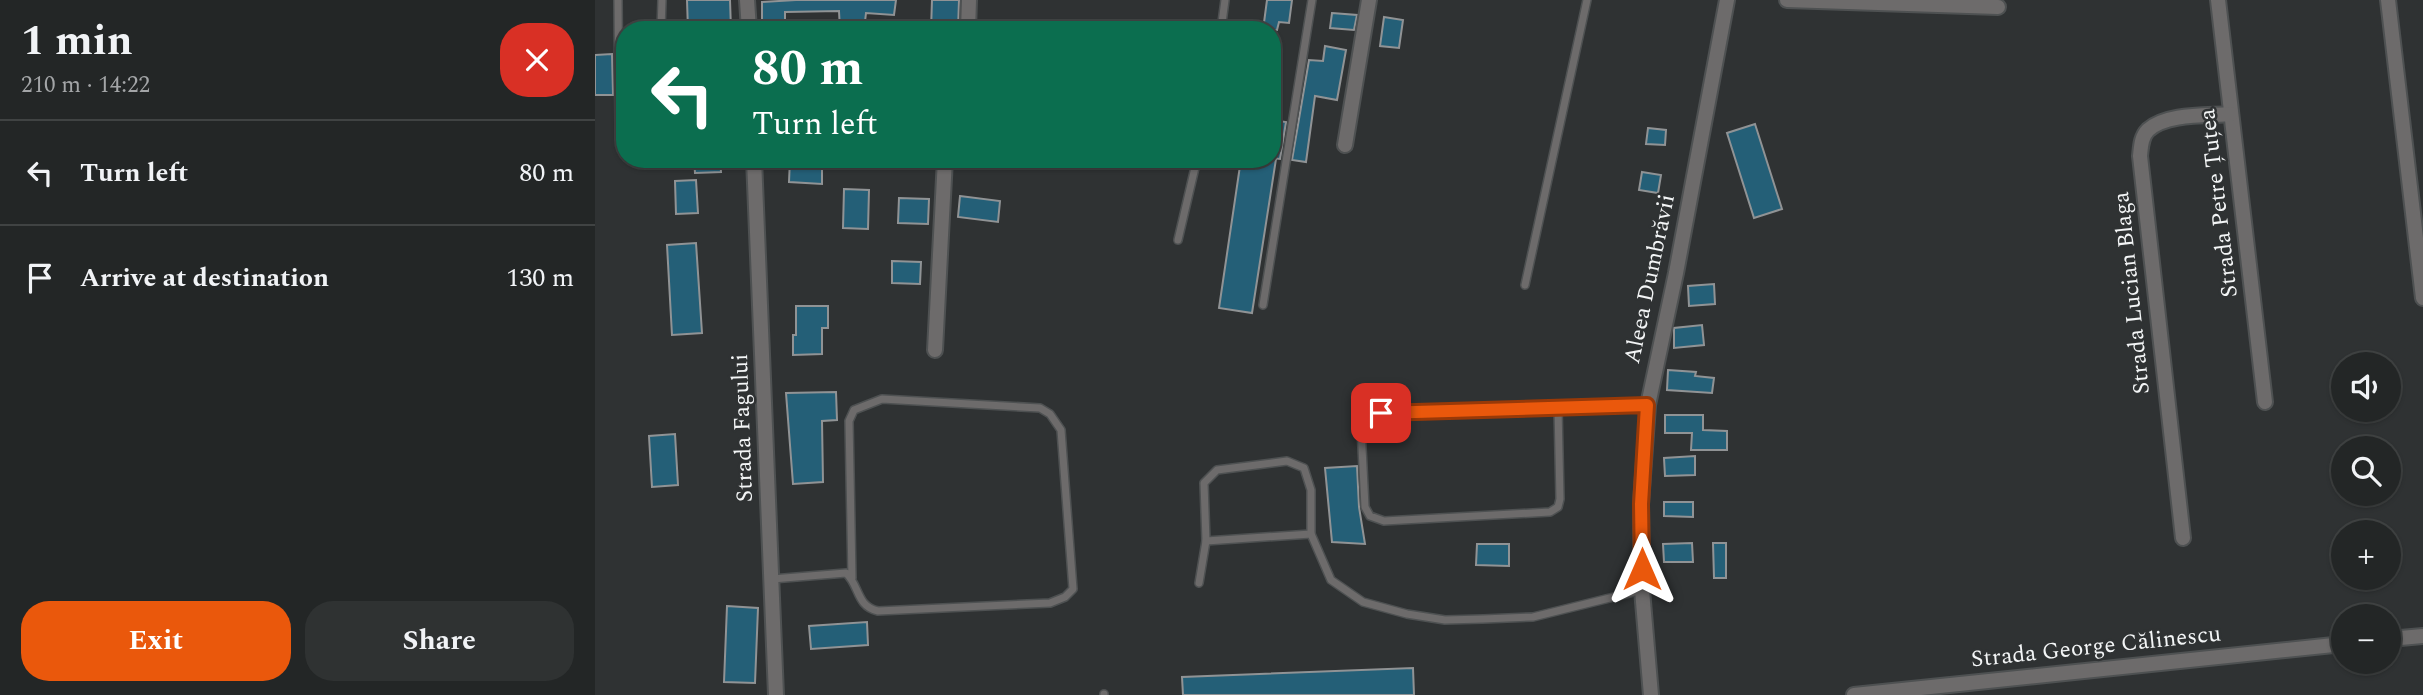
<!DOCTYPE html>
<html lang="en">
<head>
<meta charset="utf-8">
<style>
	:root { --surface:#232626; --page:#2f3232; --text:#f1f3f6; --muted:#a3a5a7; --line:#404343; --accent:#ea580c }
	body { margin:0; font-family:Spectral,serif; background:var(--page); color:var(--text); height:100vh; display:flex; flex-direction:column; font-size:26px; white-space:nowrap }
	* { box-sizing:border-box; margin:0 }
	p { font-size:23px; color:var(--muted) }
	.icon { flex:none; width:38px; height:38px; fill:none; stroke:currentColor; stroke-width:2; stroke-linecap:round; stroke-linejoin:round }
	.map { position:relative; flex:1; overflow:hidden }
	.panel { display:flex; flex-direction:column; background:var(--surface); width:595px }
	.panel>* { flex:none }
	.top-card { position:absolute; left:21px; top:21px; width:665px; height:147px; border-radius:28px; box-shadow:0 2px 5px #0004,0 0 0 2px var(--line); background:#0b6e4f; color:#fff; overflow:hidden }
	.buttons { position:absolute; left:1736px; top:352px; display:grid; gap:14px }
	.buttons a { display:grid; place-items:center; width:70px; height:70px; border-radius:50%; background:var(--surface); box-shadow:0 2px 5px #0004,0 0 0 2px var(--line); font-size:35px }
	.pin { position:absolute; display:grid; place-items:center; width:60px; height:60px; color:#fff; margin:-30px; border-radius:14px; box-shadow:0 4px 10px #0006 }
	.me { position:absolute; width:77px; margin:-38px; rotate:0deg; stroke-linejoin:round; filter:drop-shadow(0 0 5px #0008) }
	.turn { display:flex; align-items:center; gap:24px; height:147px; padding:0 21px; font-size:32px }
	.turn .icon { width:91px; height:91px; stroke-width:2.5 }
	.turn b { display:block; font-size:49px; line-height:60px }
	.round { display:grid; place-items:center; flex:none; width:74px; height:74px; border-radius:28px; background:var(--page) }
	.headline { display:flex; align-items:center; justify-content:space-between; height:119px; padding:0 21px }
	h1 { font-size:42px; font-weight:700; line-height:52px }
	.button { display:flex; gap:14px; margin-top:auto; padding:14px 21px }
	.button a { flex:1; height:80px; border-radius:28px; background:var(--accent); color:#fff; font-size:28px; font-weight:700; line-height:80px; text-align:center }
	.button a+a { background:var(--page); color:var(--text) }
	ul { padding:0; list-style:none }
	li { display:flex; align-items:center; gap:21px; height:105px; padding:0 21px; border-top:2px solid var(--line) }
	li div { flex:1 }
	li b { display:block; font-size:26px }
	li em { font-style:normal }
	main { display:flex; flex:1; min-height:0 }
	.map>svg:first-child { display:block }
	.building { fill:#245f77; stroke:#909395; stroke-width:2 }
	.lines { fill:none; stroke-linecap:round; stroke-linejoin:round }
	.service-casing { stroke:#4e5152; stroke-width:10 }
	.minor-casing { stroke:#4e5152; stroke-width:18 }
	.service { stroke:#6d6b6b; stroke-width:7 }
	.minor { stroke:#6d6b6b; stroke-width:14 }
	.route-casing { stroke:#983908; stroke-width:18 }
	.route { stroke:#ea580c; stroke-width:12 }
	.labels { text-anchor:middle; dominant-baseline:central; stroke-width:5; stroke-linejoin:round; paint-order:stroke }
	.street-label { font-size:23px; fill:#f3f5f6; stroke:#2f3233 }
</style>
</head>
<body>
<main>
<section class="panel">
<div class="headline"><div><h1>1 min</h1><p>210 m · 14:22</p></div><a class="round" style="background:#d93025;color:#fff"><svg class="icon" aria-label="close" viewBox="0 0 24 24"><path d="M6 6l12 12M18 6L6 18"/></svg></a></div>
<ul>
<li><svg class="icon" aria-label="left" viewBox="0 0 24 24"><path d="M17 20v-9H6M10 6l-5 5 5 5"/></svg><div><b>Turn left</b></div><em>80 m</em></li>
<li><svg class="icon" aria-label="arrive" viewBox="0 0 24 24"><path d="M6 21V4h12l-3 4 3 4H6"/></svg><div><b>Arrive at destination</b></div><em>130 m</em></li>
</ul>
<div class="button"><a>Exit</a><a>Share</a></div>
</section>
<div class="map">
<svg width="1828" height="695" viewBox="0 0 1828 695">
	<rect width="100%" height="100%" fill="#2f3233"/>
	<g class="building">
		<path d="M92,0H135L136,30H93Z"/>
		<path d="M201,0H301L299,15L271,13L269,30H245L244,11L190,12V30H167V2Z"/>
		<path d="M337,0H364L363,30H336Z"/>
		<path d="M672,0H697L694,23L684,22L682,30H668Z"/>
		<path d="M737,13L762,15L759,30L735,28Z"/>
		<path d="M789,17L808,20L804,48L785,46Z"/>
		<path d="M730,46L751,50L742,100L720,96L711,162L697,160L714,60L728,61Z"/>
		<path d="M17,54L18,95H0V55Z"/>
		<path d="M677,120L691,122L685,159L677,158Z"/>
		<path d="M1160,124L1187,209L1159,218L1132,133Z"/>
		<path d="M1053,128L1071,130L1070,145L1051,144Z"/>
		<path d="M99,159H125L126,172L100,173Z"/>
		<path d="M195,159L227,160V184L194,182Z"/>
		<path d="M646,159H681L657,313L624,308Z"/>
		<path d="M1047,172L1066,175L1063,193L1044,190Z"/>
		<path d="M101,180L103,213L81,214L80,181Z"/>
		<path d="M249,189L274,190L273,229L248,228Z"/>
		<path d="M365,196L405,201L403,222L363,217Z"/>
		<path d="M304,198L334,199L333,224L303,223Z"/>
		<path d="M101,243L107,333L77,335L72,245Z"/>
		<path d="M297,261L326,262L325,284L297,283Z"/>
		<path d="M1119,284L1120,304L1094,306L1093,286Z"/>
		<path d="M201,306H233V328H227V354L198,355V335H201Z"/>
		<path d="M1107,325L1109,345L1079,348V328Z"/>
		<path d="M1073,370L1101,372L1100,376L1119,378L1117,393L1072,390Z"/>
		<path d="M241,392L242,420L227,421L228,482L198,484L191,393Z"/>
		<path d="M1070,415H1108V430L1132,431V450H1096L1097,433H1070Z"/>
		<path d="M80,434L83,485L57,487L54,436Z"/>
		<path d="M1100,456V475L1070,476L1069,458Z"/>
		<path d="M762,466L764,507L770,544L737,542L730,468Z"/>
		<path d="M1069,502H1098V517L1069,516Z"/>
		<path d="M1097,543L1098,562H1069L1068,544Z"/>
		<path d="M1118,543H1131V578H1119Z"/>
		<path d="M882,544H914V566L881,565Z"/>
		<path d="M132,606L163,608L160,683L129,682Z"/>
		<path d="M272,622L273,645L216,649L214,626Z"/>
		<path d="M818,668L819,695H588L587,677Z"/>
	</g>
	<g class="lines">
		<defs>
			<g id="service">
				<path d="M23,0L24,125"/>
				<path d="M66,30L67,0"/>
				<path d="M626,30L630,0"/>
				<path d="M583,240L602,159"/>
				<path d="M930,285L992,0"/>
				<path d="M668,305L717,0"/>
				<path d="M963,408L965,499L963,507L955,512L789,521L775,516L770,507L766,428L770,417L786,413L1053,405"/>
				<path d="M611,541L716,534"/>
				<path d="M177,579L251,573C265,586 261,606 283,611L455,603L470,597L478,589L466,430L455,414L445,408L287,399L259,410L254,421L257,578"/>
				<path d="M604,583L611,541L609,483L622,470L692,461L709,468L716,490V534L736,580L768,602L812,614L850,620L888,619L938,617L1047,590"/>
				<path d="M509,694V695"/>
			</g>
			<g id="minor">
				<path d="M152,0L154,30"/>
				<path d="M1192,0L1403,7"/>
				<path d="M1623,0L1670,402"/>
				<path d="M1793,0L1828,298"/>
				<path d="M373,30L374,0"/>
				<path d="M750,145L774,0"/>
				<path d="M159,159L181,695"/>
				<path d="M340,350L350,159"/>
				<path d="M1588,538L1545,156C1546,147 1546,137 1553,130C1572,113 1612,116 1636,114"/>
				<path d="M1794,639L1828,636"/>
				<path d="M1056,695L1047,590L1046,504L1053,405L1081,273L1132,0"/>
				<path d="M1259,695L1748,644"/>
			</g>
		</defs>
		<use href="#service" class="service-casing"/>
		<use href="#minor" class="minor-casing"/>
		<use href="#service" class="service"/>
		<use href="#minor" class="minor"/>
	</g>
	<g class="lines">
		<defs>
			<path id="route" d="M786,413L1052,405L1046,504L1047,569"/>
		</defs>
		<use href="#route" class="route-casing"/>
		<use href="#route" class="route"/>
	</g>
	<g class="labels">
		<g class="street-label">
			<text transform="translate(1624 203) rotate(-97)">Strada Petre Țuțea</text>
			<text transform="translate(1055 279) rotate(-78)">Aleea Dumbrăvii</text>
			<text transform="translate(1537 293) rotate(-96)">Strada Lucian Blaga</text>
			<text transform="translate(148 428) rotate(-92)">Strada Fagului</text>
			<text transform="translate(1501 647) rotate(-6)">Strada George Călinescu</text>
		</g>
	</g>
</svg>
<div class="buttons">
<a><svg class="icon" aria-label="sound" viewBox="0 0 24 24"><path d="M4 9h4l5-4v14l-5-4H4zM17 9q2 3 0 6"/></svg></a>
<a><svg class="icon" aria-label="search" viewBox="0 0 24 24"><circle cx="10" cy="10" r="6"/><path d="M15 15l6 6"/></svg></a>
<a>+</a>
<a>−</a>
</div>
<div class="pin" style="left:786px;top:413px;background:#d93025"><svg class="icon" aria-label="arrive" viewBox="0 0 24 24"><path d="M6 21V4h12l-3 4 3 4H6"/></svg></div>
<svg class="me" style="left:1047px;top:569px" viewBox="-20 -20 40 40"><path d="M0-17L14 15 0 8-14 15z" fill="#ea580c" stroke="#fff" stroke-width="4"/></svg>
<div class="top-card">
<div class="turn"><svg class="icon" aria-label="left" viewBox="0 0 24 24"><path d="M17 20v-9H6M10 6l-5 5 5 5"/></svg><div><b>80 m</b>Turn left</div></div>
</div>
</div>
</main>
</body>
</html>
